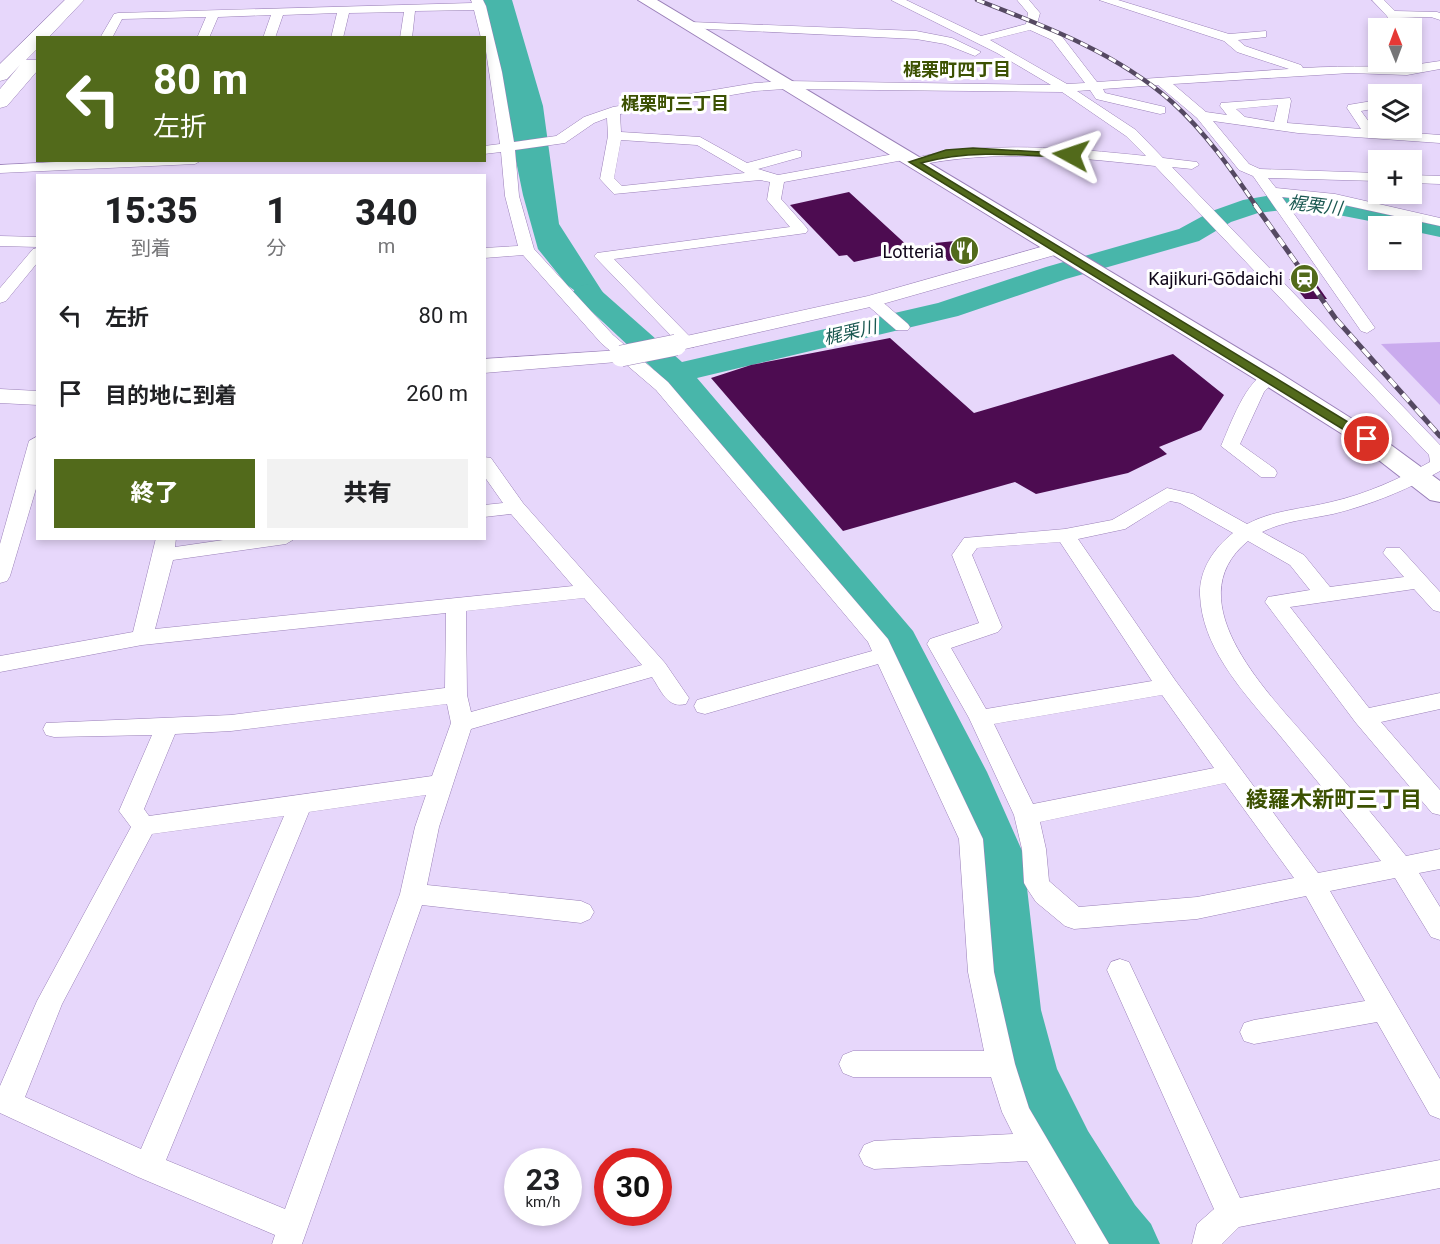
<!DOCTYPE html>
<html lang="ja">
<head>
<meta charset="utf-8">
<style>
	:root { --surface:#fff; --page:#f2f2f2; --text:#202124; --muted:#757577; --accent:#526a1b }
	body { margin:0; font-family:Roboto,"Noto Sans JP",sans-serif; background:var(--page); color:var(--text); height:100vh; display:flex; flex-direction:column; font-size:22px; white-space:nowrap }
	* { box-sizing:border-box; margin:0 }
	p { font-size:20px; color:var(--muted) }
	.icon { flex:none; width:33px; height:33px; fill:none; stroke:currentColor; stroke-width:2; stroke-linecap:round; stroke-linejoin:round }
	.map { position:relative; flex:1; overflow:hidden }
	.panel { position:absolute; left:36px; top:174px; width:450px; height:366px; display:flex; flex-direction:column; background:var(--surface); border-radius:0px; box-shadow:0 3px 9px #0003 }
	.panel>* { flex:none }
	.banner { position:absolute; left:36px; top:36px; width:450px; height:126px; border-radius:0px; box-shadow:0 3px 9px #0003; background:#526a1b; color:#fff; overflow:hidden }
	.needle { width:39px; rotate:359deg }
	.fabs { position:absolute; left:1368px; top:18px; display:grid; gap:12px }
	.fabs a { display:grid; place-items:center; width:54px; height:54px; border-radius:0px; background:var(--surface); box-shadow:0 3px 9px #0003; font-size:30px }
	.speed { position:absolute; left:504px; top:1148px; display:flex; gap:12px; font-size:30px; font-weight:700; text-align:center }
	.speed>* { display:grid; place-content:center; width:78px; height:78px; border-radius:50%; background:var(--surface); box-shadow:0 3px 9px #0003; line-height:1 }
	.speed small { font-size:15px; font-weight:400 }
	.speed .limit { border:9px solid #d22; background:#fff; color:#111 }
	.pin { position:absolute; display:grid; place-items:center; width:51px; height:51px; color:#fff; margin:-26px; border:3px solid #fff; border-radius:50%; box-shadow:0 2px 6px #0007 }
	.me { position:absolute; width:66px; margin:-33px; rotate:275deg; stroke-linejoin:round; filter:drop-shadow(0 0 4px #0008) }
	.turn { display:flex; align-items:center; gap:21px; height:126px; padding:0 18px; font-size:27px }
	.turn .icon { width:78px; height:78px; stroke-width:2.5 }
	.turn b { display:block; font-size:42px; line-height:51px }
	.eta { display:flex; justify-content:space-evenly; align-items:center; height:102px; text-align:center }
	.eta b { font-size:36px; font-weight:800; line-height:42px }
	.primary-button { display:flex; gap:12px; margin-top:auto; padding:12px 18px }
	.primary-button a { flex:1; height:69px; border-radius:0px; background:var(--accent); color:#fff; font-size:24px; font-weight:800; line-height:69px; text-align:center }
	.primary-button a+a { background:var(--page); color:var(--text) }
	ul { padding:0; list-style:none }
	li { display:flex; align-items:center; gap:18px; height:78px; padding:0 18px }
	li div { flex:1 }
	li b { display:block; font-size:22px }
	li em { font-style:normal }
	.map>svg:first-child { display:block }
	.green { fill:#caabee }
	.water { fill:#48b6aa }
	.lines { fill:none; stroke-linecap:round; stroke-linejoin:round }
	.river { fill:#48b6aa; fill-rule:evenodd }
	.building { fill:#4d0c51 }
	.minor-casing { stroke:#9a80b8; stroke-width:1 }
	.tertiary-casing { stroke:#9a80b8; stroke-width:1 }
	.secondary-casing { stroke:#9a80b8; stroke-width:2 }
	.trunk-casing { stroke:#9a80b8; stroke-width:1 }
	.minor { fill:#fff; fill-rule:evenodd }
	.tertiary { fill:#fff; fill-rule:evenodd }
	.secondary { fill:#fff; fill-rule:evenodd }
	.trunk { fill:#fff; fill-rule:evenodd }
	.rail-far1-casing { stroke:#554962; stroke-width:4.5 }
	.rail-casing { stroke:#554962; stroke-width:5 }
	.rail-far1 { stroke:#fff; stroke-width:3; stroke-dasharray:8; stroke-linecap:butt }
	.rail { stroke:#fff; stroke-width:4; stroke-dasharray:10; stroke-linecap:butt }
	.tertiary-bridge-casing { stroke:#9a80b8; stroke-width:22; stroke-linecap:butt }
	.tertiary-bridge { stroke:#fff; stroke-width:21 }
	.route { fill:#526a1b; stroke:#354512; stroke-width:1.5 }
	.labels { text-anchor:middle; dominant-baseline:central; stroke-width:6; stroke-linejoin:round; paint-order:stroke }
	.far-neighbourhood-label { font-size:18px; font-weight:bold; fill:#3c5102; stroke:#fff }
	.far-water-label { font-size:18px; font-style:italic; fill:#1a5851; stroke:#fff }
	.far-poi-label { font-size:18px; fill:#11071b; stroke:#fff; text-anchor:end }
	.neighbourhood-label { font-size:22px; font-weight:bold; fill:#3c5102; stroke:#fff }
</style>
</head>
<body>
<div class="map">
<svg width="1440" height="1244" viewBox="0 0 1440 1244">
	<rect width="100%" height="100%" fill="#e7d7fb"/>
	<path class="green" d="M1440,342V405L1381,344Z"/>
	<path class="water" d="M480,0H512L543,106L559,224L625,327L567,285L538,249L523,195L485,10Z"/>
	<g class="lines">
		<path class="river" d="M1283,193L1343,198L1440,221V237L1412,231V226H1395L1313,210H1283L1258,213L1231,222L1199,241L1066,279L958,316L697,378L913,631L987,772L1023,853L1041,1010L1057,1069L1088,1131L1135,1205L1151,1224L1160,1244H1095L1050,1167L1006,1072L991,1010L977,853L943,772L877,637L665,380L572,293L577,287L587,284L597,287L682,362L938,303L1046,267L1179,229L1212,211L1243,200Z"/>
	</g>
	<g class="building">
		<path d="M849,192L911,249L854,262L847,255L839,256L790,205Z"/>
		<path d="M965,240L974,258L948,261L935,243Z"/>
		<path d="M1289,279H1313L1327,299H1305Z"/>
		<path d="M890,338L974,413L1173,354L1224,395L1201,430L1159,447L1167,454L1128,473L1036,494L1015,482L843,531L711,378L751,365Z"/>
	</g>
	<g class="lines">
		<defs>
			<g id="minor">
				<path d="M471,0H483L486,6L502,72L514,142L556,136L584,117L613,107L755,83L785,81L1051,85L997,53L891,0H906L981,36L1026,24L1028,13L1017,0H1029L1040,13L1037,24L1060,34L1097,82L1289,69L1237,52L1224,41L1099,0H1118L1229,34L1266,31V37L1238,40L1245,46L1301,65L1303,68C1349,65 1395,69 1440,61V69L1407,75L1350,73L1173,84L1206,112L1227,115L1220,106L1221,103L1290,98L1291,101L1287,123L1361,129L1347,108L1348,105L1378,100V108L1361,111L1375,130L1440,135V143L1298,133L1213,121L1249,164L1260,169L1378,173V181L1268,178L1276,188L1335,194L1440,218V226L1335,203L1282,197L1375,328L1367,333L1361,331L1253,176L1239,170L1197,118L1158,85L1103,89L1105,93L1165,107V113L1160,114L1096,99L1090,90L1077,91L1136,130L1163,158L1197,162L1199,165L1192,169L1172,167L1440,445V471C1407,490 1370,505 1333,514C1309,519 1284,521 1262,532L1304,555L1330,587L1404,577L1383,553L1386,548H1400L1440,592V612L1433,610L1414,589L1290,607L1369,708L1440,693V709L1381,722L1440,790V815L1432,813L1356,723L1265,602L1268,597L1310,590L1290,565L1248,541C1173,602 1273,698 1315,747C1346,783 1377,819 1406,856L1440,849V869L1419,873L1440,907V940L1431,937L1395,878L1330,891L1440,1079V1119L1430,1115L1377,1022L1254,1044L1244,1041L1240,1032L1244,1023L1254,1020L1365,1001L1306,896L1197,919L1074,929L1065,926L1036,902L1028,890L1024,883L1022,849L1014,815L969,718L927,644L930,639L979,623L952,555L964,538L1065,529L1112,520L1167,488L1193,494L1247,524C1273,510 1303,509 1331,502C1366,494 1399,479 1430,462L1429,455L1155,166C1073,157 994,149 914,166L909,165V159L784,182L781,199L806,227L808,230L806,233L614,259L696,343L694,347H682L597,259L594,256L597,253L790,227L767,200L770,182L760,180L614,194L600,179L608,136L607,118L594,123L565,143L515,150L519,196L534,249L613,335L668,382L888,639L983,839L994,972L1015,1064L1029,1108L1109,1244H1076L1027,1161L874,1169L864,1165L859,1155L864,1145L874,1141L1013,1134L1002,1112L991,1077H853L843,1073L839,1064L843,1055L853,1051H984L968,972L959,839L878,664L705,714L697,712L694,706L697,700L872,651L868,642L656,390L601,343L523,255L484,258V248L518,246L505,196L501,152L484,154V146L500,144L484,38H481L474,10L415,11L412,38H400L404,12L349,13L343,38H331L337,13L283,15L275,38H263L271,15L218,17L209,38H197L206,17L122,19L112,38H100L114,14L118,13L472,3ZM1030,30L1052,40L1085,83L1067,84L990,40ZM785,89L1062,92L1126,136L1146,156C1067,148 988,140 910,159V153L905,152L778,175L758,169L801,157V151L796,150L747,163L700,137L621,132L620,114L755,91ZM1278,105L1274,122L1245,117L1236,109ZM621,140L697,145L745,173L622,186L614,178ZM1170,501L1180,503L1233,533C1214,548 1199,570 1200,595C1202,653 1252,701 1286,743C1318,783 1351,821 1381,861L1318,873L1175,680L1078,539L1125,529ZM1060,542L1152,681L986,709L951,648L998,632L1002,627L972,555L977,548ZM1162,695L1214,768L1033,804L994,724ZM1225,783L1294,878L1197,897L1079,907L1049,881L1046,849L1040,822Z"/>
				<path d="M1372,0H1384L1395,11L1437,12L1440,13V20L1431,17L1399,18L1404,28H1392L1387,16Z"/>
				<path d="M691,22L916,31L952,38L981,52L975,56L945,44L916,39L687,28L685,26Z"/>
				<path d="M94,160H202L195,164L0,173V165Z"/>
				<path d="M1412,175L1440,176V184L1412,183Z"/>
				<path d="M0,236L38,237V247L0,246Z"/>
				<path d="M38,248V262L6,301L0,303V288L33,249Z"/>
				<path d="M872,296L878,298L908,324L910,327L908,330H896L866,304L864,301Z"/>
				<path d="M1269,372L1278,377L1264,392L1240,444L1275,469L1277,473L1275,477H1261L1221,446C1230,426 1246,378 1269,372Z"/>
				<path d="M38,436V482L10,576L7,581L0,583V544L29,441Z"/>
				<path d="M484,457L491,458L523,503L665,663L689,698L686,704C667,709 661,690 652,677L471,729L439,827L427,885L581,901L590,905L594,912L590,919L581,923L422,905L302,1244H272L275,1235L138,1177L0,1113V1086L37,1001L131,827L119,811L152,735L54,737L46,735L43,729L46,723L231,715L445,688L446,613L142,645L0,672V656L133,632L156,538H176L175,547L237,538H296L286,544L173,560L155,629L573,586L511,514L484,517V505L503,503L484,476ZM584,598L642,665L471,712L467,695L466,611ZM447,704L451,723L432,776L149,816L144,809L175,734L231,731ZM426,795L415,827L400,894L285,1209L166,1160L309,812ZM284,816L141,1149L25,1097L62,1004L152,834Z"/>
				<path d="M1120,959L1129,962L1240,1198L1440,1160V1188L1239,1227L1222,1244H1192L1197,1224L1214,1209L1107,970L1111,962Z"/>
			</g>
			<g id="tertiary">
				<path d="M1055,243L1065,249L1062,253L879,305L676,351L668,350L665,345L668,340L868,296Z"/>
				<path d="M621,350L629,351L632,356L629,361L484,373V359Z"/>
				<path d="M0,389L38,391V405L0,403Z"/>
			</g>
			<path id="secondary" d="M638,0H657L1278,372L1376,434L1440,481V502L1430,500L1358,444L1260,382Z"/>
			<path id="trunk" d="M65,0H84L48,38H38V48L26,60H38V70L7,106L0,108V89L20,65L7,79L0,81V64Z"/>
		</defs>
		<use href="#minor" class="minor-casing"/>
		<use href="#tertiary" class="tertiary-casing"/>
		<use href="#secondary" class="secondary-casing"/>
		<use href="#trunk" class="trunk-casing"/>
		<use href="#minor" class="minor"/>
		<use href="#tertiary" class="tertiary"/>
		<use href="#secondary" class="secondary"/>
		<use href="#trunk" class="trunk"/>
		<defs>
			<path id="rail-far1" d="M977,0C1045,26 1117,53 1172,102C1205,132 1231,169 1256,206"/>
			<path id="rail" d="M1255,205L1336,319L1440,436"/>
		</defs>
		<use href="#rail-far1" class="rail-far1-casing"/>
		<use href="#rail" class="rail-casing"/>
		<use href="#rail-far1" class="rail-far1"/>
		<use href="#rail" class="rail"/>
		<defs>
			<path id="tertiary-bridge" d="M621,356L676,345"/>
		</defs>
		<use href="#tertiary-bridge" class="tertiary-bridge-casing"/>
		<use href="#tertiary-bridge" class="tertiary-bridge"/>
	</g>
	<path class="route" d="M973,148L1074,154V157L1071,158C1020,155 971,149 921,163L1371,436V441H1362L909,162L946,150Z"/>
	<defs>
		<symbol id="restaurant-disc" viewBox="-11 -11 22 22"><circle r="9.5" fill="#526a1b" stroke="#fff"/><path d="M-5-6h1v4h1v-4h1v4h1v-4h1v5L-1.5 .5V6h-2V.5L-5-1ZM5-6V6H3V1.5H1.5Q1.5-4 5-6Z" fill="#fff"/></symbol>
		<symbol id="station-disc" viewBox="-11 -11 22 22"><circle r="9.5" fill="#526a1b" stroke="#fff"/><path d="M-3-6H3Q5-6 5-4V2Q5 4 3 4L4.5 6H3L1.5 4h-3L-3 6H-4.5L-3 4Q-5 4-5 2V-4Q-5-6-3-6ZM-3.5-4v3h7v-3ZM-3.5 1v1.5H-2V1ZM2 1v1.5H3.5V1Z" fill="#fff"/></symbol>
	</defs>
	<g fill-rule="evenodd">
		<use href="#restaurant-disc" x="948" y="234" width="33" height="33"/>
		<use href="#station-disc" x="1288" y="262" width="33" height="33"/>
	</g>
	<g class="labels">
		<g class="far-neighbourhood-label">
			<text x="957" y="69">梶栗町四丁目</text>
			<text x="675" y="103">梶栗町三丁目</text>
		</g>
		<g class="far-water-label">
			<text transform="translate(1315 205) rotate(7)">梶栗川</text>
			<text transform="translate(850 332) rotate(-13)">梶栗川</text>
		</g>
		<g class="far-poi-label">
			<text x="944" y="251">Lotteria</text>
			<text x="1283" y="278">Kajikuri-Gōdaichi</text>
		</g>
		<g class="neighbourhood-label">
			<text x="1334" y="799">綾羅木新町三丁目</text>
		</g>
	</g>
</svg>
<div class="fabs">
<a><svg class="needle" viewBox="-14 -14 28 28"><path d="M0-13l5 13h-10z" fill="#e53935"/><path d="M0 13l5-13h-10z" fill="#757577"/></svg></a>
<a><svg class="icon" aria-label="layers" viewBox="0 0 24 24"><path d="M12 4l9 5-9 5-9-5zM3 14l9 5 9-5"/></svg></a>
<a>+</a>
<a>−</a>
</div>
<div class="speed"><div>23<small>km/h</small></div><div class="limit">30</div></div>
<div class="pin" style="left:1367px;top:439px;background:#d93025"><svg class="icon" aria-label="arrive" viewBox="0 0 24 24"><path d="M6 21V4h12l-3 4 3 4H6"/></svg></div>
<svg class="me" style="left:1071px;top:155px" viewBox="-20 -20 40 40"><path d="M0-17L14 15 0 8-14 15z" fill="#526a1b" stroke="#fff" stroke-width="4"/></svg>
<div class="banner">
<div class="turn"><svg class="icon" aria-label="left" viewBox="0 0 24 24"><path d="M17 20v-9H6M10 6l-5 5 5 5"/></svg><div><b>80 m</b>左折</div></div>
</div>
<section class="panel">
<div class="eta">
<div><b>15:35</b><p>到着</p></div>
<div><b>1</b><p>分</p></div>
<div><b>340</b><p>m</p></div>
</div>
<ul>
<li><svg class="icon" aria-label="left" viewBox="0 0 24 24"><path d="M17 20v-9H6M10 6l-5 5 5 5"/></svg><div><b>左折</b></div><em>80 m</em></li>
<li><svg class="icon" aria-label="arrive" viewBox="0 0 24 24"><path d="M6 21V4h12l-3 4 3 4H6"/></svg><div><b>目的地に到着</b></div><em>260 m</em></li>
</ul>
<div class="primary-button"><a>終了</a><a>共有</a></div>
</section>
</div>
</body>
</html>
